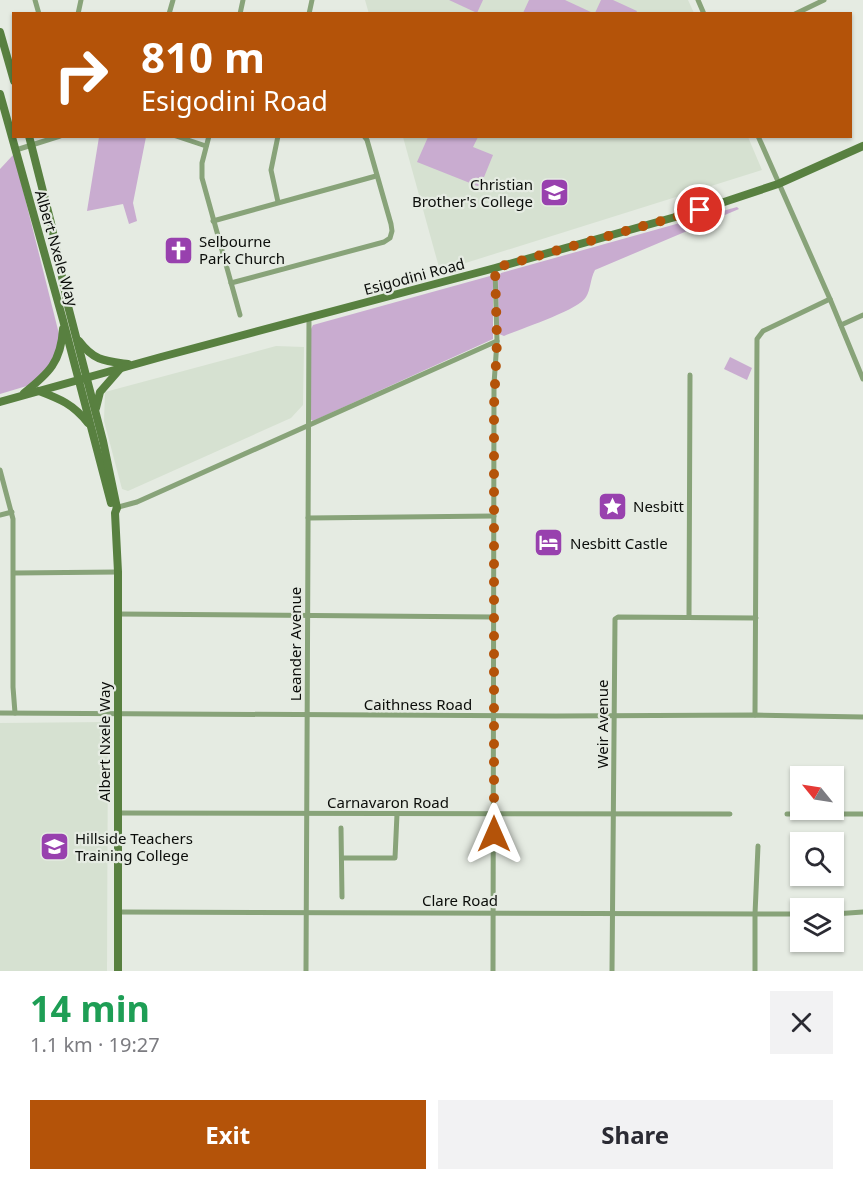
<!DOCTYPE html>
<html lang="en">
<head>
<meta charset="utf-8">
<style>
	:root { --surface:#fff; --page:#f2f2f3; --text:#2b2b33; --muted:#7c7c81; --accent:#b45309 }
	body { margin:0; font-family:"Noto Sans",sans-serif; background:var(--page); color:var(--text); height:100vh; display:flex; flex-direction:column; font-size:22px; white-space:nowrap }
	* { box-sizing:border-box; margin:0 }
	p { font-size:20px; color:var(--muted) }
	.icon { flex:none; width:33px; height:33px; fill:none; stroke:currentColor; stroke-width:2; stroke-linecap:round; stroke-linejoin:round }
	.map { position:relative; height:971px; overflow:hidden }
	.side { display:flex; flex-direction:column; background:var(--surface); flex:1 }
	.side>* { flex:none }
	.banner { position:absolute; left:12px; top:12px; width:840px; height:126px; border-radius:0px; box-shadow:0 2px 4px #0004; background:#b45309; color:#fff; overflow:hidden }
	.needle { width:39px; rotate:300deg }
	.tools { position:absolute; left:790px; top:766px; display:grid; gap:12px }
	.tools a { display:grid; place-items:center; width:54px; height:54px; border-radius:0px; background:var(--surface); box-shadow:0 2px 4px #0004; font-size:30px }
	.pin { position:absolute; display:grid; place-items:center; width:51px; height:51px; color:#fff; margin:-26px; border:3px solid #fff; border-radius:50%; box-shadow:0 2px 6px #0007 }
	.me { position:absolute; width:66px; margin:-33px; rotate:0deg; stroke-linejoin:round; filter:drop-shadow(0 0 4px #0008) }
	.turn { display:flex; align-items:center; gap:21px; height:126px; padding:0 30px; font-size:27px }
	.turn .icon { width:78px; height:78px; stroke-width:2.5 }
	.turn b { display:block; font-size:42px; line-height:51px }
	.round { display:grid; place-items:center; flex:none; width:63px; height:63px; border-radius:0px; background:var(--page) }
	.headline { display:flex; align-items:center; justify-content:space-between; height:102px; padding:0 30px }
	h1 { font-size:36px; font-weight:700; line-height:45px; color:#1e9e55 }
	.action { display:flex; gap:12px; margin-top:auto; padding:12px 30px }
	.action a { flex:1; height:69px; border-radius:0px; background:var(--accent); color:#fff; font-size:24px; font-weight:700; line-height:69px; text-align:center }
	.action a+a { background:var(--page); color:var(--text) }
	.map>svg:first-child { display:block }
	.built { fill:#d6e1d1 }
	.green { fill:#c9acd0 }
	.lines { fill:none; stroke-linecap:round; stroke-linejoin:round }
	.minor { stroke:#88a379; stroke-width:5 }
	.secondary { stroke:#588040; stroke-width:8 }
	.route { stroke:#b45309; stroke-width:10; stroke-dasharray:0 18 }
	.labels { text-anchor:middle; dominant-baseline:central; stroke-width:4.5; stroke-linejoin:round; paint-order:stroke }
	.poi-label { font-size:15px; fill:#0b0d0a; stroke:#e5ebe2; text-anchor:start }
	.street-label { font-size:15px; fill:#0b0d0a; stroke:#e5ebe2 }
</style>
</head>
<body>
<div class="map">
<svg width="863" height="971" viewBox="0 0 863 971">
	<rect width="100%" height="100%" fill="#e5ebe2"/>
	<g class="built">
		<path d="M365,0H688L694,13L369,14Z"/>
		<path d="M403,137H748L762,170L440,271Z"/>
		<path d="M276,346L304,347L303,405L291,418L128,491L122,489L104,421L105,392Z"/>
		<path d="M108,722L107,971H0V723Z"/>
	</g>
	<g class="green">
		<path d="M449,0H483L477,13Z"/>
		<path d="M529,0H565L593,13H523Z"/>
		<path d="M601,0H613L637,11L636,13H595Z"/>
		<path d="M99,137H146L133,203L137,221L129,224L123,204L87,211Z"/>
		<path d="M428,137H478L473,147L493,155L480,187L417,162Z"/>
		<path d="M14,154L59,334L58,348L52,362L30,385L0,394V169Z"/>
		<path d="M737,207L739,209L595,270C590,279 591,289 586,297C579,310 520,329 504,336L499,334L498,278L501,273Z"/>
		<path d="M490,276L493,279V339L313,421L310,419L311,329L313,325Z"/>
		<path d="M730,357L752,368L747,380L724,369Z"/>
	</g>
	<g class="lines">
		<g class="minor">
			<path d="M35,0L39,14"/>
			<path d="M698,0L704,14"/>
			<path d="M78,14L81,0"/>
			<path d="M169,14L173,0"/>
			<path d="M240,14L243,0"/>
			<path d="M309,14L312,0"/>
			<path d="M795,14L824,0"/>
			<path d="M176,136L206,146"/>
			<path d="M209,136L202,163V178L240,315"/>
			<path d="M758,136L830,299L863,379"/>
			<path d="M16,150L60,136"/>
			<path d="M278,202L271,170L278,136"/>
			<path d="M213,221L376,176"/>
			<path d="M231,283L384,242L390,238L392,231L391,224L367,140L364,136"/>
			<path d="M841,325L863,315"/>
			<path d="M0,470L13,519V687L15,713"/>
			<path d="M115,508L137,502L497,341"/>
			<path d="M0,515L12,512"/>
			<path d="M308,518L494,516"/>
			<path d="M14,573L118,572"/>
			<path d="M118,614L493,617"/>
			<path d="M689,617L690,375"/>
			<path d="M0,713L556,716L755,715L863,717"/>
			<path d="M755,715L757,339L763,331L830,299"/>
			<path d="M118,813L730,814"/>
			<path d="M787,814H863"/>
			<path d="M341,828L342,897"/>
			<path d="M342,858H395L397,814"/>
			<path d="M118,912L801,914"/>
			<path d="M834,914L863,912"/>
			<path d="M306,971L309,318"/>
			<path d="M493,971L494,384L497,341L495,268"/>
			<path d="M612,971L615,619L618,617L756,618"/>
			<path d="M755,971V914L758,846"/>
		</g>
		<g class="secondary">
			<path d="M0,32L14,81"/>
			<path d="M0,94L63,320L111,503"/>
			<path d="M29,136L51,223L68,306L103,441L117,508L115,513L118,572V971"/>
			<path d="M79,341C94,361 105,361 128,364"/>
			<path d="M39,391C60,399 73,404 88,423"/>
			<path d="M24,393C49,373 61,362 63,329"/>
			<path d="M0,402L161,357L495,268L700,210L778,184L863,146"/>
			<path d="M96,408L100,392L120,369"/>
		</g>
	</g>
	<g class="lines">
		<path class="route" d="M494,834V406L497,341L495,268L700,210"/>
	</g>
	<defs>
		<symbol id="school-square" viewBox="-11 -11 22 22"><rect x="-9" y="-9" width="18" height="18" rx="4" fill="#9841ae" stroke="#e5ebe2"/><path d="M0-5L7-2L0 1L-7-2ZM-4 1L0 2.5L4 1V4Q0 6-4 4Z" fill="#fff"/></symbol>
		<symbol id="church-square" viewBox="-11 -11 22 22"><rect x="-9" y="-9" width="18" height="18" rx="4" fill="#9841ae" stroke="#e5ebe2"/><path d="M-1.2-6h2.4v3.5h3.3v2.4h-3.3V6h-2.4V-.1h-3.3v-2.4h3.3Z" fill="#fff"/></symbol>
		<symbol id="sight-square" viewBox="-11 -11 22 22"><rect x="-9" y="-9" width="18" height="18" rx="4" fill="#9841ae" stroke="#e5ebe2"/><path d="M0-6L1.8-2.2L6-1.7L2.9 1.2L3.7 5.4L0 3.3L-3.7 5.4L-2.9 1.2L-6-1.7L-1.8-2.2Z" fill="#fff"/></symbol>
		<symbol id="hotel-square" viewBox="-11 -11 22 22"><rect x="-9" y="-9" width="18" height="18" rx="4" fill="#9841ae" stroke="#e5ebe2"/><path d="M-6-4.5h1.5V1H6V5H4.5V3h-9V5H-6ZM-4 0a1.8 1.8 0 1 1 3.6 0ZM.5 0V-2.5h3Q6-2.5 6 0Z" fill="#fff"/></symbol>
		<symbol id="university-square" viewBox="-11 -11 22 22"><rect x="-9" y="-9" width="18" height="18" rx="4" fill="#9841ae" stroke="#e5ebe2"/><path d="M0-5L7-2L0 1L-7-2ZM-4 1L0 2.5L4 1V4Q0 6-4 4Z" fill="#fff"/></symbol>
	</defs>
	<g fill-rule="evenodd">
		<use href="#school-square" x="538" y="176" width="33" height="33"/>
		<use href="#church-square" x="162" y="234" width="33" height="33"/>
		<use href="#sight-square" x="596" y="490" width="33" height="33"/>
		<use href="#hotel-square" x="532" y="526" width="33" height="33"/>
		<use href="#university-square" x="38" y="830" width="33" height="33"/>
	</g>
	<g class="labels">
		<g class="poi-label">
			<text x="533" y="184" text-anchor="end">Christian<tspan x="533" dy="17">Brother's College</tspan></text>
			<text x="199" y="241">Selbourne<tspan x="199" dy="17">Park Church</tspan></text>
			<text x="633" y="506">Nesbitt</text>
			<text x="570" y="543">Nesbitt Castle</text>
			<text x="75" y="838">Hillside Teachers<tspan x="75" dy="17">Training College</tspan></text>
		</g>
		<g class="street-label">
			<text transform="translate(57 248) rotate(74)">Albert Nxele Way</text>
			<text transform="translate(414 276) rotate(-15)">Esigodini Road</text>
			<text transform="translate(295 644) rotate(-90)">Leander Avenue</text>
			<text x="418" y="704">Caithness Road</text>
			<text transform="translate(602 724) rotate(-90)">Weir Avenue</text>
			<text transform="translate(104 742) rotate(-90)">Albert Nxele Way</text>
			<text x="388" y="802">Carnavaron Road</text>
			<text x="460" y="900">Clare Road</text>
		</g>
	</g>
</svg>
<div class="tools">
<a><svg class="needle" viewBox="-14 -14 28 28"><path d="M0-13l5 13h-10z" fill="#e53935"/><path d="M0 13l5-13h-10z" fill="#7c7c81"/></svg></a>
<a><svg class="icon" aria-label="search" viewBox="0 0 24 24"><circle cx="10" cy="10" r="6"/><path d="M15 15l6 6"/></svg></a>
<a><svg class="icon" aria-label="layers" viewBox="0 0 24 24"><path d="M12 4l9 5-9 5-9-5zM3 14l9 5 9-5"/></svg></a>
</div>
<div class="pin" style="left:700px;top:210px;background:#d93025"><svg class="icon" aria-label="arrive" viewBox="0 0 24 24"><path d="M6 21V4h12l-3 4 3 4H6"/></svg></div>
<svg class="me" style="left:494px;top:834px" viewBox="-20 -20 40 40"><path d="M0-17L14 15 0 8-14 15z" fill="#b45309" stroke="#fff" stroke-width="4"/></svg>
<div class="banner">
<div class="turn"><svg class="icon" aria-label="right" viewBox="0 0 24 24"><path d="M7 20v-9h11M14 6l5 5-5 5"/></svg><div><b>810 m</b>Esigodini Road</div></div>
</div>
</div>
<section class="side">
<div class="headline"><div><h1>14 min</h1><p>1.1 km · 19:27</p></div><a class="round"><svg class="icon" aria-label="close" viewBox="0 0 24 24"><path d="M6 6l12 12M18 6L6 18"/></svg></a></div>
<div class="action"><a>Exit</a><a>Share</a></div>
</section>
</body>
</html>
